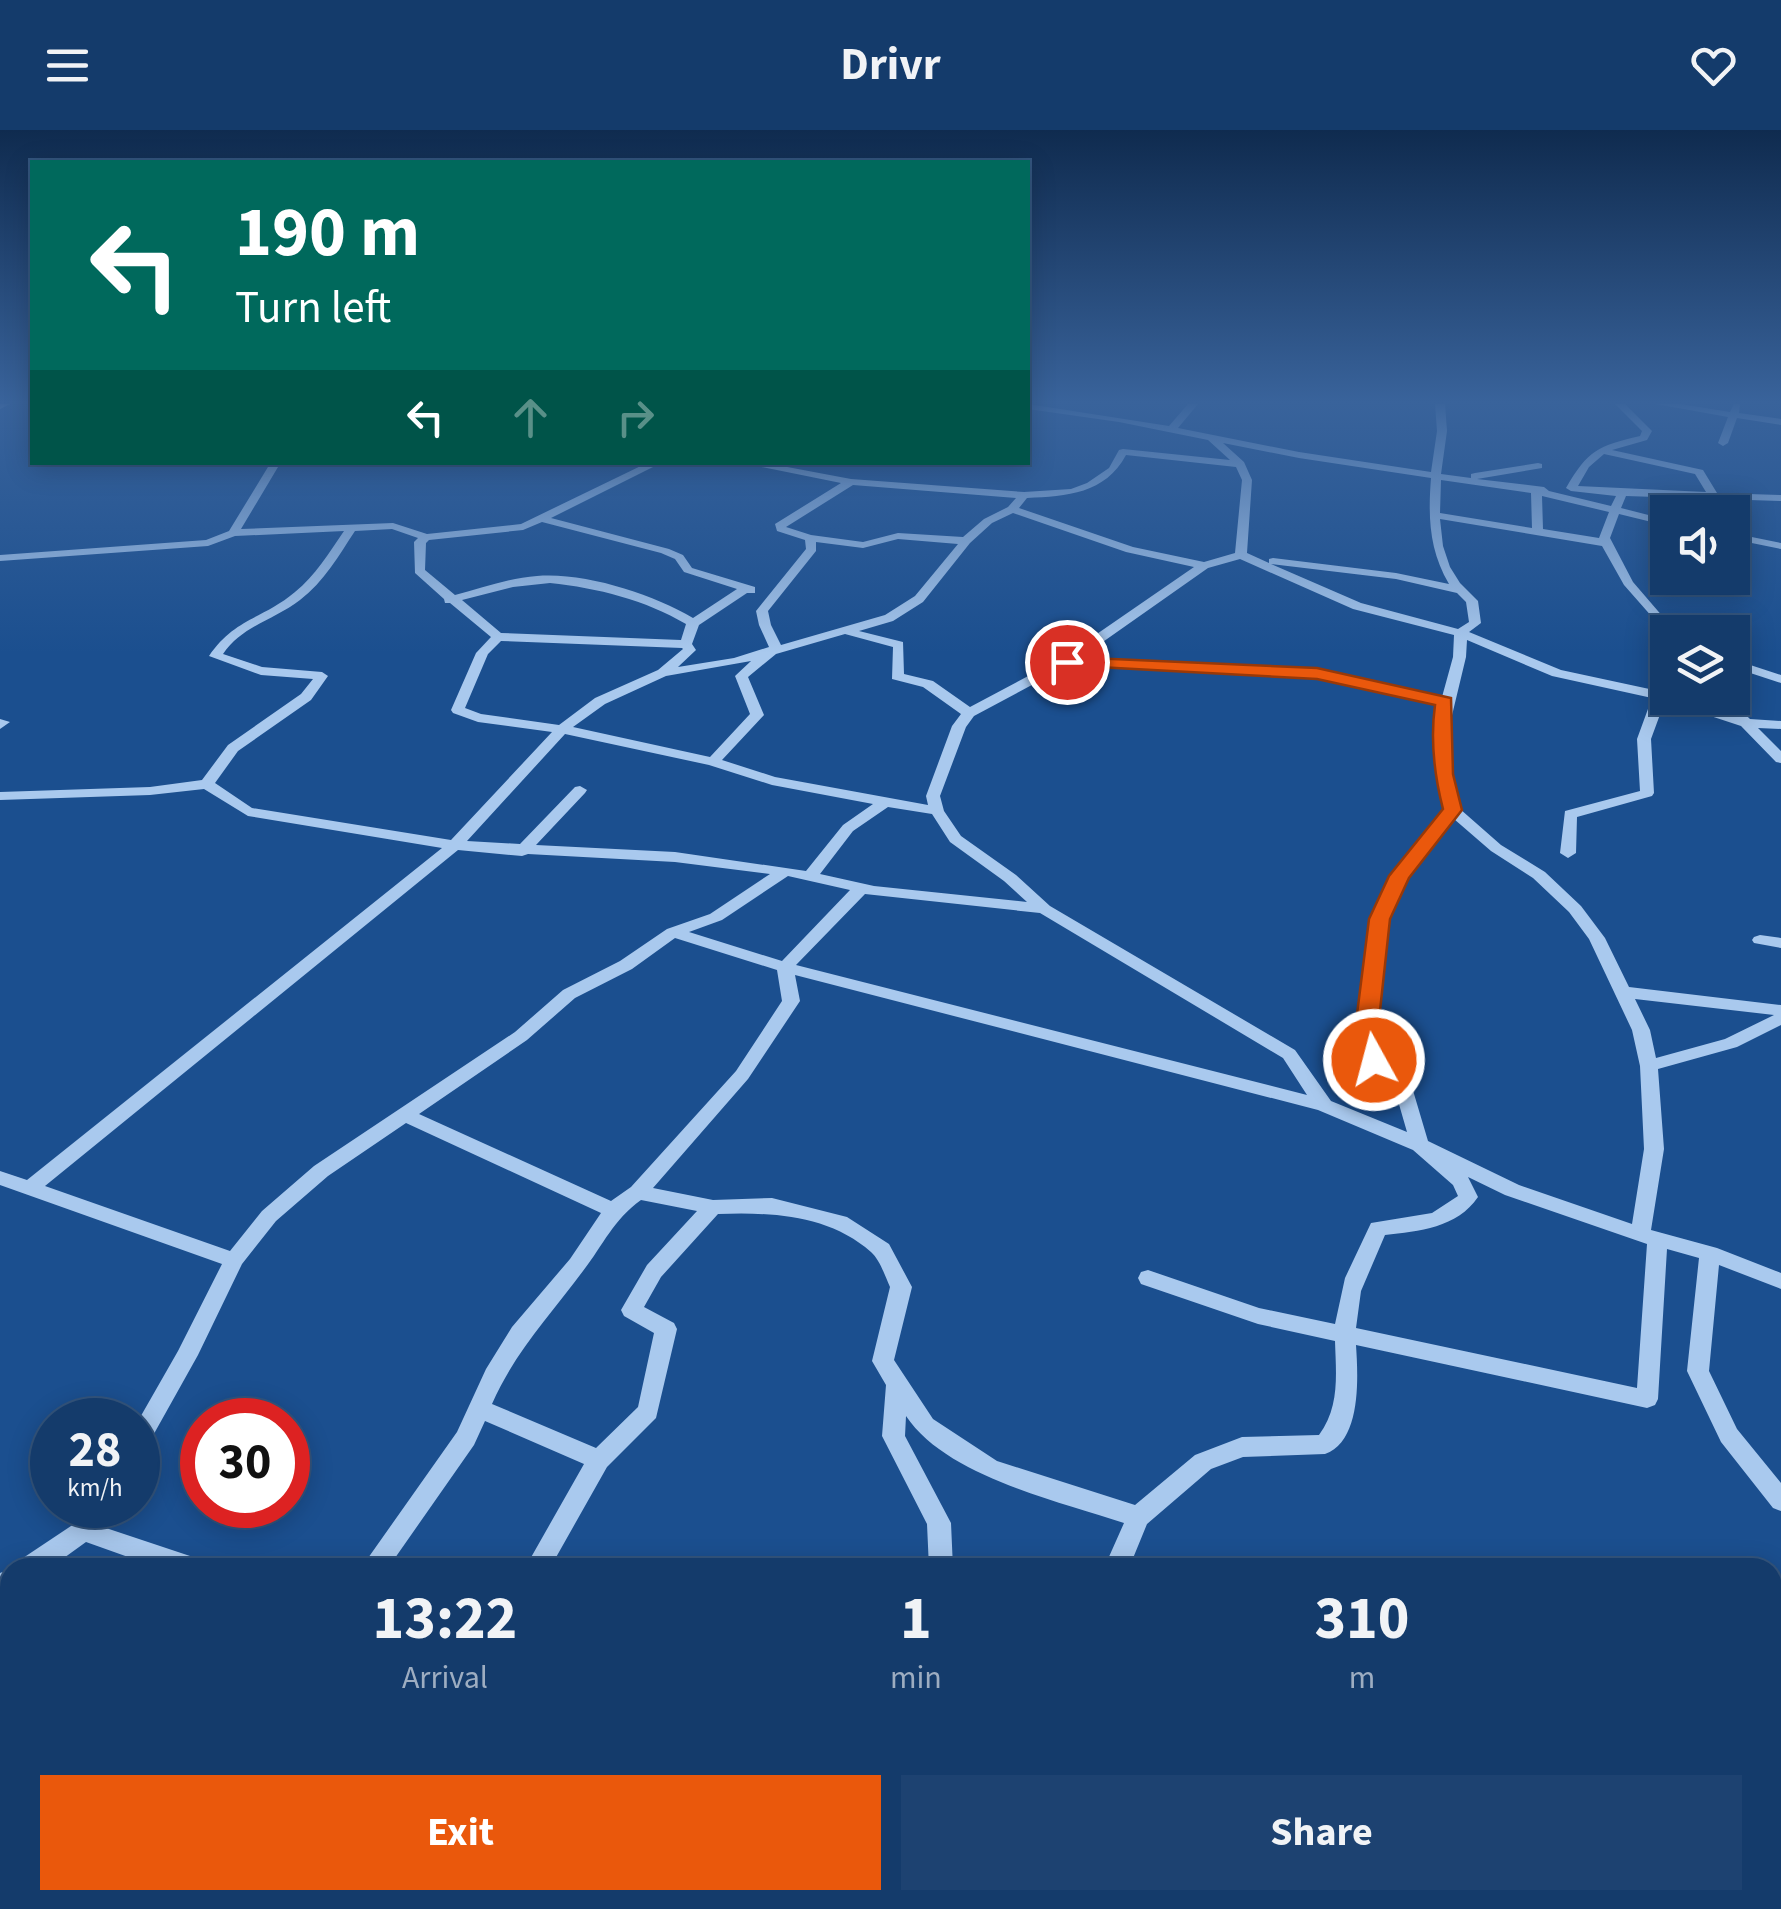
<!DOCTYPE html>
<html lang="en">
<head>
<meta charset="utf-8">
<style>
	:root { --surface:#143b6b; --page:#1d4271; --text:#f1f3f6; --muted:#9dadc1; --line:#33557e; --accent:#ea580c }
	body { margin:0; font-family:"Source Sans 3",sans-serif; background:var(--page); color:var(--text); height:100vh; display:flex; flex-direction:column; font-size:38px; white-space:nowrap }
	* { box-sizing:border-box; margin:0 }
	p { font-size:32px; color:var(--muted) }
	.icon { flex:none; width:55px; height:55px; fill:none; stroke:currentColor; stroke-width:2; stroke-linecap:round; stroke-linejoin:round }
	.map { position:relative; flex:1; overflow:hidden }
	.side { position:absolute; left:0px; top:1428px; width:1782px; height:352px; display:flex; flex-direction:column; background:var(--surface); border-radius:30px 30px 0 0; box-shadow:0 5px 25px #0003,0 0 0 2px var(--line) }
	.side>* { flex:none }
	.top-card { position:absolute; left:30px; top:30px; width:1000px; height:305px; border-radius:0px; box-shadow:0 5px 25px #0003,0 0 0 2px var(--line); background:#00695c; color:#fff; overflow:hidden }
	.tools { position:absolute; left:1650px; top:365px; display:grid; gap:20px }
	.tools a { display:grid; place-items:center; width:100px; height:100px; border-radius:0px; background:var(--surface); box-shadow:0 5px 25px #0003,0 0 0 2px var(--line); font-size:50px }
	.speed { position:absolute; left:30px; top:1268px; display:flex; gap:20px; font-size:50px; font-weight:700; text-align:center }
	.speed>* { display:grid; place-content:center; width:130px; height:130px; border-radius:50%; background:var(--surface); box-shadow:0 5px 25px #0003,0 0 0 2px var(--line); line-height:1 }
	.speed small { font-size:25px; font-weight:400 }
	.speed .limit { border:15px solid #d22; background:#fff; color:#111 }
	.pin { position:absolute; display:grid; place-items:center; width:85px; height:85px; color:#fff; margin:-42px; border:5px solid #fff; border-radius:50%; box-shadow:0 2px 10px #0007 }
	.me { position:absolute; width:110px; margin:-55px; rotate:353deg; stroke-linejoin:round; filter:drop-shadow(0 0 8px #0008) }
	.turn { display:flex; align-items:center; gap:35px; height:210px; padding:0 40px; font-size:45px }
	.turn .icon { width:130px; height:130px; stroke-width:2.5 }
	.turn b { display:block; font-size:70px; line-height:85px }
	.lanes { display:flex; align-items:center; height:95px; padding:0 40px; background:#0003; justify-content:center; gap:50px; direction:ltr }
	.lanes .off { opacity:.35 }
	.eta { display:flex; justify-content:space-evenly; align-items:center; height:170px; text-align:center }
	.eta b { font-size:60px; font-weight:700; line-height:70px }
	.cta { display:flex; gap:20px; margin-top:auto; padding:20px 40px }
	.cta a { flex:1; height:115px; border-radius:0px; background:var(--accent); color:#fff; font-size:40px; font-weight:700; line-height:115px; text-align:center }
	.cta a+a { background:var(--page); color:var(--text) }
	header { display:flex; justify-content:space-between; align-items:center; height:130px; padding:0 40px; background:var(--surface); font-size:45px; font-weight:700 }
	.map>svg:first-child { display:block }
	.lines { fill:none; stroke-linecap:round; stroke-linejoin:round }
	.minor { fill:#a9c9ee; fill-rule:evenodd }
	.highway { fill:#fff; fill-rule:evenodd }
	.route { fill:#ea580c; stroke:#983908; stroke-width:2.5 }
</style>
</head>
<body>
<header><svg class="icon" aria-label="menu" viewBox="0 0 24 24"><path d="M4 6h16M4 12h16M4 18h16"/></svg>Drivr<svg class="icon" aria-label="heart" viewBox="0 0 24 24"><path d="M12 20l-8-8c-3-5 5-10 8-4 3-6 11-1 8 4z"/></svg></header>
<div class="map">
<svg width="1781" height="1779" viewBox="0 0 1781 1779">
	<rect width="100%" height="100%" fill="#1b4f8f"/>
	<g class="lines">
		<g class="minor">
			<path d="M1028,274L1169,296L1188,274H1198L1178,298L1299,322L1431,342L1437,301L1435,274H1445L1447,301L1441,344L1471,348V344L1475,343L1538,333L1542,334V338L1477,349L1544,357L1549,361L1611,376L1616,366L1571,361L1566,358C1588,320 1598,316 1640,306L1642,301L1615,274H1625L1652,301L1647,310L1612,320L1703,340L1717,363L1781,365V371L1626,366L1621,378L1668,390V396L1619,384L1610,408L1633,452L1676,502H1668V505L1624,455L1602,416L1440,389L1443,416L1450,437L1460,453L1478,471L1481,493L1469,502L1561,540L1668,563V568H1681L1728,583L1714,568H1728L1750,589L1781,591V599L1758,598L1781,621V633L1776,632L1741,596L1665,571L1651,609L1654,663L1652,666L1577,687L1576,723L1568,728L1560,723L1565,681L1640,661L1637,609L1652,568L1552,546L1467,510L1466,527L1448,602L1450,632L1460,679L1501,715L1545,742L1581,776L1605,808L1629,857L1781,875V895L1737,917L1658,939L1664,1019L1651,1100L1717,1118L1781,1143V1159L1719,1135L1709,1241L1737,1299L1781,1353V1381L1773,1378L1721,1312L1687,1241L1699,1128L1667,1119L1658,1269L1655,1275L1647,1278L1356,1215C1358,1246 1362,1311 1325,1324L1243,1327L1211,1339L1147,1394L1129,1438H1104L1124,1393C1057,1371 946,1346 906,1286L905,1306L951,1393L953,1438H929L927,1394L882,1306L886,1255L872,1231L890,1157C885,1146 880,1130 871,1122C829,1085 772,1082 718,1084L661,1147L644,1177L674,1193L677,1199L656,1288L607,1337L550,1438H525L584,1334L485,1291L474,1315L388,1438H361L457,1302L486,1239L512,1197L570,1129L601,1083L406,993L328,1046L276,1091L242,1134L198,1225L146,1318L138,1320V1291L178,1221L222,1134L0,1055V1041L27,1050L442,718L248,686L204,659L150,665L0,670V662L150,657L202,650L228,615L301,564L313,549L261,545L209,526C235,488 263,489 295,462C315,446 329,423 344,401L235,406L208,416L0,431V425L206,410L229,401L271,332H281L241,399L393,393L427,404L521,394L649,332H663L551,388L669,419L683,425L692,438L755,457V463H747L699,495L692,514L696,520L678,537L734,528L769,517L759,495L756,481L806,419L805,410L777,401L775,394L841,353L737,332H761L851,349L1024,362L1071,359L1087,353L1109,338L1119,320L1123,319L1230,330L1208,310L1119,292L1028,279ZM1223,313L1299,328L1431,348C1428,387 1429,420 1449,454L1396,443L1273,428L1269,429V433L1247,423L1252,350L1244,332ZM1604,324L1695,344L1706,362L1578,356L1589,337ZM1126,325L1236,337L1242,350L1235,423L1204,432L1133,417L1019,378L1027,368C1067,366 1105,364 1126,325ZM1441,350L1531,363L1532,398L1440,383ZM853,355L1016,368L1008,377L984,389L963,407L898,403L863,412L811,405L786,397ZM1542,366L1609,382L1599,408L1543,399ZM1013,383L1126,422L1194,437L1062,528L970,577L933,551L904,544L903,512L859,501L893,491L923,472L970,413L992,393ZM542,392L661,423L675,429L684,442L737,459L693,488C652,464 585,442 537,446C509,448 482,458 455,465L425,440L426,413L429,410L523,400ZM392,399L418,408L414,412L415,443L444,469L445,473H450L491,507L476,523L451,580L453,583L478,592L552,602L451,710L252,678L215,653L238,621L311,570L328,546L322,542L262,537L223,524C242,496 274,490 300,470C324,452 339,425 355,401ZM898,409L958,414L915,466L885,485L781,515L771,495L768,481L816,421V412L863,418ZM1240,429L1353,479L1454,505L1453,527L1442,567L1317,539L1080,528L1208,438ZM1271,434L1396,449L1457,463L1466,472L1469,492L1458,499L1361,473ZM550,453C598,458 645,470 686,494L681,510L501,503L462,470L513,457ZM845,504L893,517L892,549L923,557L961,584L952,596L926,666L928,675L775,647L722,630L764,585L748,547L776,524ZM501,511L682,518L683,519L658,540L595,568L559,595L481,584L465,578L488,524ZM751,531L735,546L750,584L710,627L573,597L605,574L666,546ZM1069,535L1317,547L1439,575L1434,612L1446,680L1391,746L1371,789L1356,909L1368,934L1392,950L1407,1002L1331,971L1295,920L1050,776L1016,745L961,706L944,681L940,666L966,597L974,586ZM565,604L709,635L772,655L873,674L843,695L806,741L675,722L536,715L585,663L587,660L580,656L575,657L520,714L467,711ZM888,677L932,684L950,712L1004,751L1027,772L874,756L820,744L853,701ZM1454,689L1491,721L1533,748L1569,782L1589,809L1632,900L1640,936L1644,1019L1632,1094L1519,1055L1428,1011L1409,947L1382,927L1374,909L1387,789L1406,747ZM458,720L522,726L528,724L675,732L770,744L710,784L667,799L620,831L563,860L515,902L314,1036L262,1081L230,1121L45,1056ZM788,746L850,760L782,831L689,802L722,790ZM865,764L1040,783L1283,928L1307,965L796,835ZM675,808L777,840L782,871L736,941L631,1057L611,1071L419,984L527,910L575,868L632,839ZM795,845L1318,980L1413,1020L1453,1055L1458,1066L1432,1083L1371,1093L1345,1148L1335,1194L1259,1178L1148,1140L1141,1142L1138,1148L1141,1154L1258,1194L1335,1211C1336,1245 1340,1276 1319,1305L1242,1307L1195,1325L1135,1375L997,1331L933,1289L894,1230L912,1157L889,1114L847,1087L772,1068L713,1070L653,1058L748,949L800,871ZM1635,869L1774,885L1725,909L1656,928L1650,900ZM1468,1047L1505,1065L1647,1114L1637,1258L1356,1198L1361,1161L1385,1105C1419,1101 1457,1098 1478,1067ZM641,1070L697,1081L647,1135L621,1180L624,1186L654,1203L638,1277L596,1318L492,1274C516,1220 549,1187 583,1141C604,1114 613,1090 641,1070Z"/>
			<path d="M1656,274H1680L1730,282L1734,274H1740L1739,283L1781,289V295L1737,288L1728,313L1723,316L1718,313L1728,287Z"/>
			<path d="M1732,403L1781,413V419L1732,409Z"/>
			<path d="M1732,529L1781,545V553L1732,537Z"/>
			<path d="M0,589L10,592L0,599Z"/>
			<path d="M1760,805L1781,808V818L1754,813L1752,810L1754,807Z"/>
			<path d="M88,1375H114L100,1396L202,1430L205,1438H159L86,1412L50,1438H17L20,1430L74,1394Z"/>
			<path d="M10,1439V1464L0,1468V1443Z"/>
			<path d="M174,1770H219L223,1779H178Z"/>
			<path d="M1057,1770H1088L1092,1779H1061Z"/>
			<path d="M1626,1770H1669L1673,1779H1630Z"/>
		</g>
		<path class="highway" d="M0,274H10L0,279Z"/>
	</g>
	<linearGradient id="sky" x2="0" y2="1"><stop stop-color="#0f2b4f"/><stop offset="0.52" stop-color="#39639b"/><stop offset="1" stop-color="#39639b" stop-opacity="0"/></linearGradient>
	<rect width="1781" height="523" fill="url(#sky)"/>
	<path class="route" d="M1067,527L1317,538L1451,568L1453,644L1462,680L1409,748L1390,789L1377,908L1385,930L1382,935H1365L1354,908L1369,789L1389,746L1443,679C1434,644 1430,611 1435,575L1317,549L1061,535L1059,532Z"/>
</svg>
<div class="tools">
<a><svg class="icon" aria-label="sound" viewBox="0 0 24 24"><path d="M4 9h4l5-4v14l-5-4H4zM17 9q2 3 0 6"/></svg></a>
<a><svg class="icon" aria-label="layers" viewBox="0 0 24 24"><path d="M12 4l9 5-9 5-9-5zM3 14l9 5 9-5"/></svg></a>
</div>
<div class="speed"><div>28<small>km/h</small></div><div class="limit">30</div></div>
<div class="pin" style="left:1067px;top:532px;background:#d93025"><svg class="icon" aria-label="arrive" viewBox="0 0 24 24"><path d="M6 21V4h12l-3 4 3 4H6"/></svg></div>
<svg class="me" style="left:1374px;top:930px" viewBox="-20 -20 40 40"><circle r="17" fill="#ea580c" stroke="#fff" stroke-width="3"/><path d="M0-11L8 9 0 5-8 9z" fill="#fff"/></svg>
<div class="top-card">
<div class="turn"><svg class="icon" aria-label="left" viewBox="0 0 24 24"><path d="M17 20v-9H6M10 6l-5 5 5 5"/></svg><div><b>190 m</b>Turn left</div></div>
<div class="lanes"><svg class="icon" aria-label="left" viewBox="0 0 24 24"><path d="M17 20v-9H6M10 6l-5 5 5 5"/></svg><svg class="icon off" aria-label="ahead" viewBox="0 0 24 24"><path d="M12 20V5M6 11l6-6 6 6"/></svg><svg class="icon off" aria-label="right" viewBox="0 0 24 24"><path d="M7 20v-9h11M14 6l5 5-5 5"/></svg></div>
</div>
<section class="side">
<div class="eta">
<div><b>13:22</b><p>Arrival</p></div>
<div><b>1</b><p>min</p></div>
<div><b>310</b><p>m</p></div>
</div>
<div class="cta"><a>Exit</a><a>Share</a></div>
</section>
</div>
</body>
</html>
